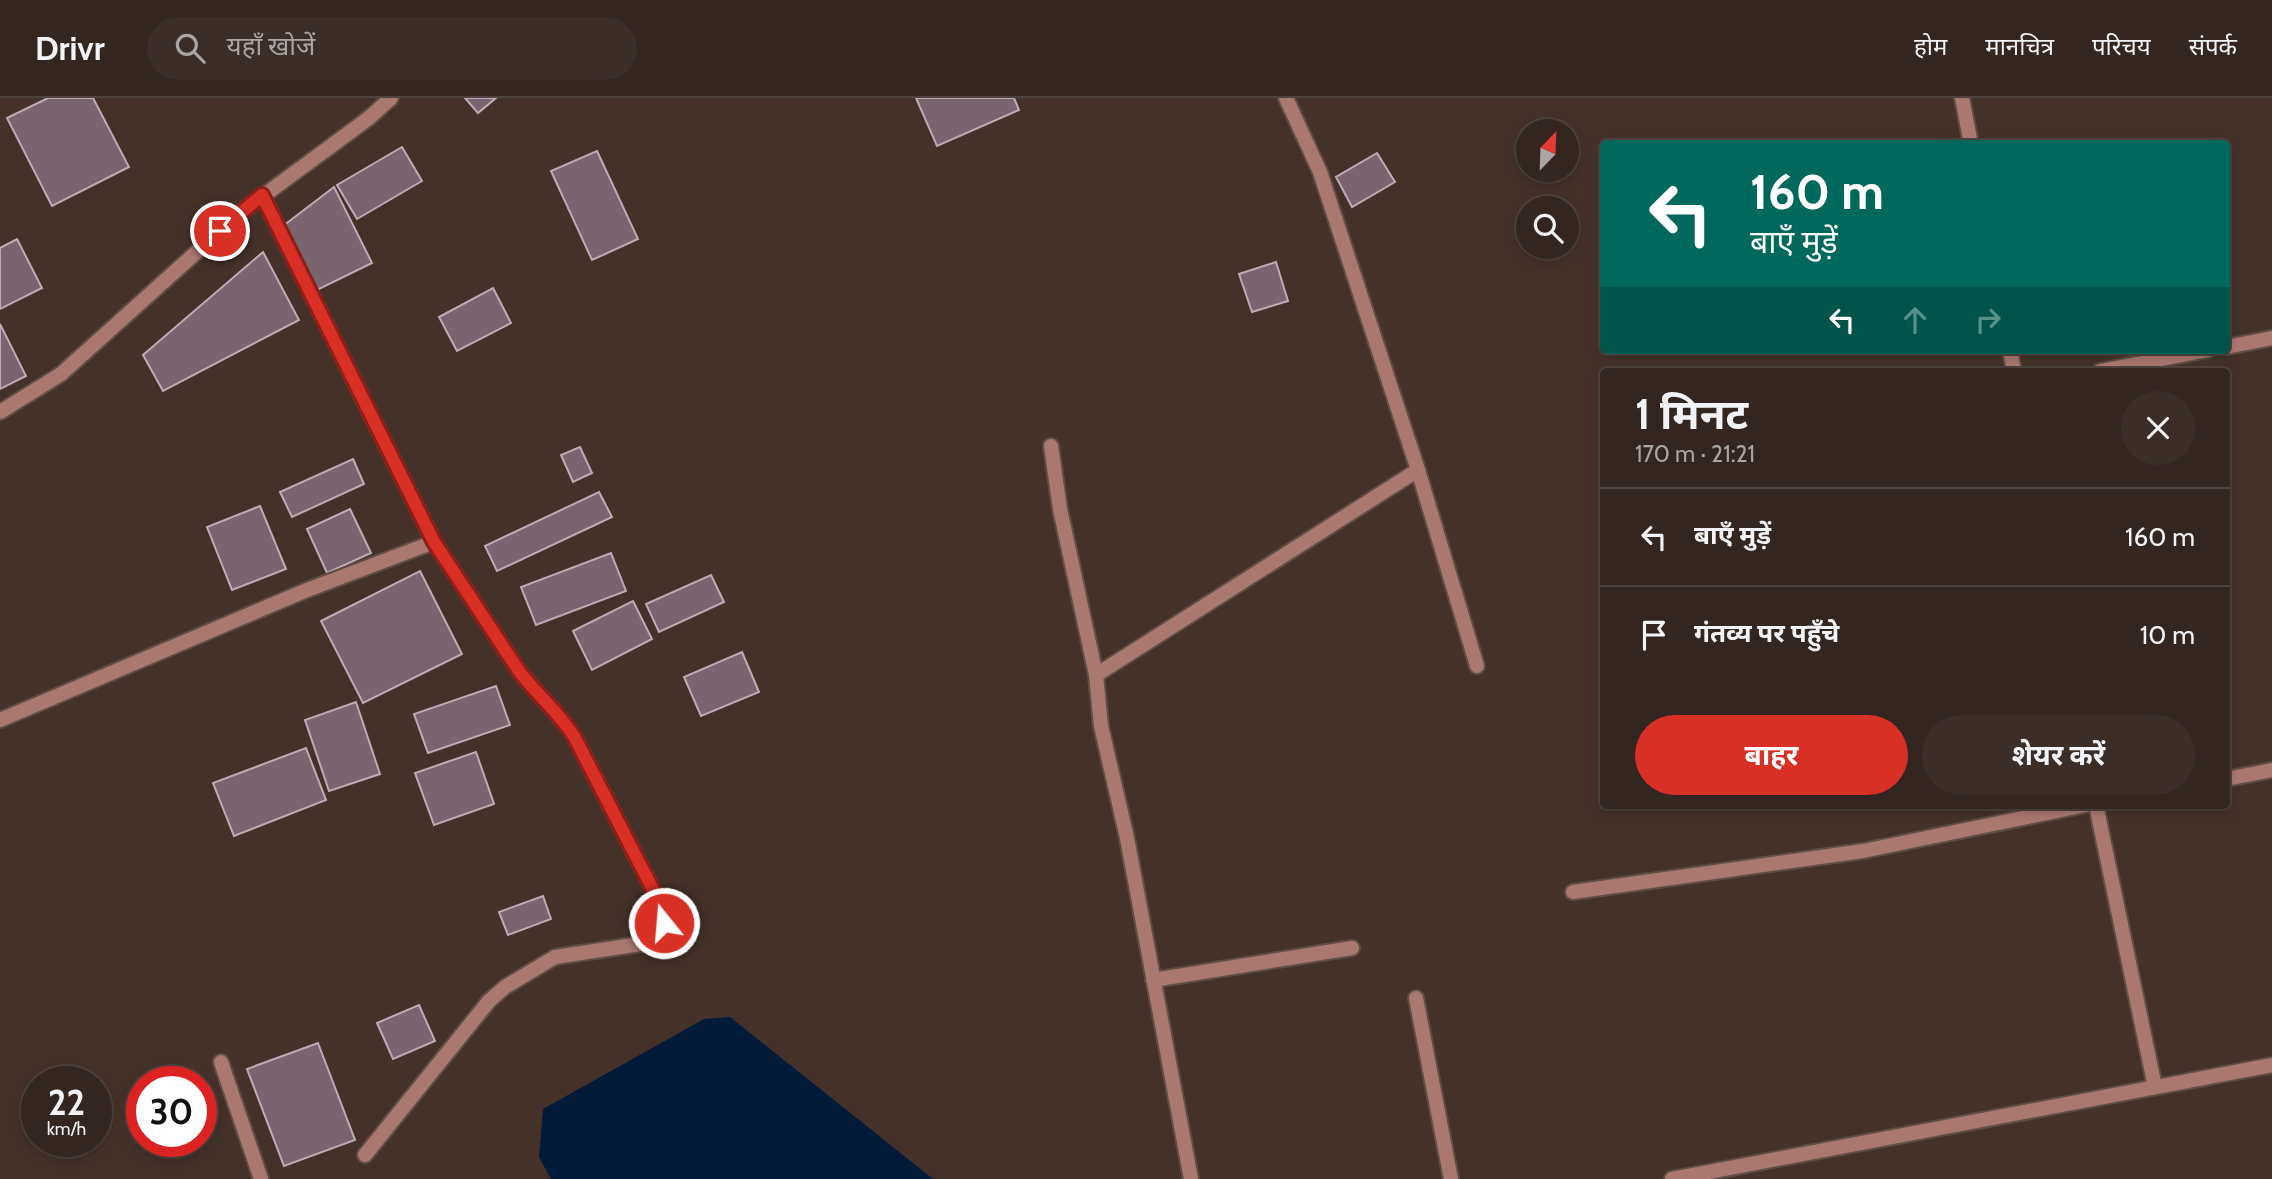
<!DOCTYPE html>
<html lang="hi">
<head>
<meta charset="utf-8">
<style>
	:root { --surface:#332620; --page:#3b2e29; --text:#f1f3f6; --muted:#a9a5a5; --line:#4e433e; --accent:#d93025 }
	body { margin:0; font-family:Cabin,"Noto Sans Devanagari",sans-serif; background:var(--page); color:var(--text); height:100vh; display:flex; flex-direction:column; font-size:26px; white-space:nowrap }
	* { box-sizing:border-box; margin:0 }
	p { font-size:23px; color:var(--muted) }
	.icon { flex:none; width:38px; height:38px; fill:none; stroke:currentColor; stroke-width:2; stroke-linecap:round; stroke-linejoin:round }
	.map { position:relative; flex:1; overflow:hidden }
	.panel { position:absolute; left:1600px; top:270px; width:630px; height:441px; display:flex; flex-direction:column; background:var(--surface); border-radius:7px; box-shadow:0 4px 10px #0003,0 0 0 2px var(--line) }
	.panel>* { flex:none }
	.top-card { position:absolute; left:1600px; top:42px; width:630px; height:214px; border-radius:7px; box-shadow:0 4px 10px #0003,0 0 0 2px var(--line); background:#00695c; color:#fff; overflow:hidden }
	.needle { width:46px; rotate:23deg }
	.fabs { position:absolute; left:1516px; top:21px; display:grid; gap:14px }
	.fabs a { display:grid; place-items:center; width:63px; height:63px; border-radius:50%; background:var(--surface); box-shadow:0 4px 10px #0003,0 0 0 2px var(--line); font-size:35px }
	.speed { position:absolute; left:21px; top:968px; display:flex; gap:14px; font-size:35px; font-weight:700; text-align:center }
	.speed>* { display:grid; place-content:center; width:91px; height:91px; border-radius:50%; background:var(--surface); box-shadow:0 4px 10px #0003,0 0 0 2px var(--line); line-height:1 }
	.speed small { font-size:18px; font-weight:400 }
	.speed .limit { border:10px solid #d22; background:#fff; color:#111 }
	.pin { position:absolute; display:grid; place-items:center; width:60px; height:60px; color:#fff; margin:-30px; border:4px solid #fff; border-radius:50%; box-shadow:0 2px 7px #0007 }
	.me { position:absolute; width:77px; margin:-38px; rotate:343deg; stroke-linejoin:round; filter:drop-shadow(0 0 5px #0008) }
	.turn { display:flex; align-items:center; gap:24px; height:147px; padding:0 35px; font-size:32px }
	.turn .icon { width:91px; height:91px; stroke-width:2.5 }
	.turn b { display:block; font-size:49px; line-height:60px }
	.lanes { display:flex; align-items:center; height:66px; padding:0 35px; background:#0003; justify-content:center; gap:35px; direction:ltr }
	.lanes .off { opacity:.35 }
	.round { display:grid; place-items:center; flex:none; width:74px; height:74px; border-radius:37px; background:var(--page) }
	.headline { display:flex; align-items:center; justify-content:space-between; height:119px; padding:0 35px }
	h1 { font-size:42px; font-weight:700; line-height:52px }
	.action { display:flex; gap:14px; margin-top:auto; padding:14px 35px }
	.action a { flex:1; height:80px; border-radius:42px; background:var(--accent); color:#fff; font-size:28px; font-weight:700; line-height:80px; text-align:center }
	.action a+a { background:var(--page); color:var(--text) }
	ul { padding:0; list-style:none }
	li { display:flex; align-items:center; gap:21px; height:98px; padding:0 35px; border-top:2px solid var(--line) }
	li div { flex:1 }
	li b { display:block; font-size:26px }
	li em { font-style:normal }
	header { display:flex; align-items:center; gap:42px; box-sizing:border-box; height:98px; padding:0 35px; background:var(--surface); border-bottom:2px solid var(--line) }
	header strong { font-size:33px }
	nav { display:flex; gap:38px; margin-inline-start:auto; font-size:24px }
	.search { width:490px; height:63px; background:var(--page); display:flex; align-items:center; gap:18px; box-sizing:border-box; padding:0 24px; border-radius:38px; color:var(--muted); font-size:26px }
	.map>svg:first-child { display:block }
	.water { fill:#031b38 }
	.building { fill:#796570; stroke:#bfaab5; stroke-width:2 }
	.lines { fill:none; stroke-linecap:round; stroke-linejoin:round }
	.minor-casing { stroke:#5f4e46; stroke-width:18 }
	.minor { stroke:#aa7871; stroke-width:14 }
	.route-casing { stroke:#8d1f18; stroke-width:18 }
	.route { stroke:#d93025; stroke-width:12 }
</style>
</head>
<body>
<header>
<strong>Drivr</strong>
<div class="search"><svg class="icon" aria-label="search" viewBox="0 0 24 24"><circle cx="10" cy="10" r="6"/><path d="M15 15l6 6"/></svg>यहाँ खोजें</div>
<nav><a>होम</a><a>मानचित्र</a><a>परिचय</a><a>संपर्क</a></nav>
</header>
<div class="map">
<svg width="2272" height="1081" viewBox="0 0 2272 1081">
	<rect width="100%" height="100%" fill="#44322a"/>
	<path class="water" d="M730,919L933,1081H551L539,1059L543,1011L704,921Z"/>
	<g class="building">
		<path d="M48,0H93L129,69L52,108L7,20Z"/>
		<path d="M465,0H496L478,15Z"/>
		<path d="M916,0H1014L1019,12L937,48Z"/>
		<path d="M402,49L422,83L357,121L337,87Z"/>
		<path d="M597,53L638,141L592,162L551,73Z"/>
		<path d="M1377,55L1395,84L1352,109L1336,79Z"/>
		<path d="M334,89L372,165L317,192L283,128Z"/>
		<path d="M17,141L42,190L0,211V150Z"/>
		<path d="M263,154L299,222L163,293L143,257Z"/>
		<path d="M1276,164L1288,203L1252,214L1239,176Z"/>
		<path d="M493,190L511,225L457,253L439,219Z"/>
		<path d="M0,226L26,278L0,291Z"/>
		<path d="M580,349L592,375L573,384L561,357Z"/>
		<path d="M353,361L364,386L292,419L280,394Z"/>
		<path d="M599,394L612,419L497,473L485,448Z"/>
		<path d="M260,408L286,471L232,492L207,429Z"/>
		<path d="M350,411L371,455L327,475L307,431Z"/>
		<path d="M611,455L626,493L536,527L521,489Z"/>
		<path d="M420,473L462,556L363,605L321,523Z"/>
		<path d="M711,477L724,504L659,534L646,506Z"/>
		<path d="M633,503L652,541L592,572L573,533Z"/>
		<path d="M742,554L759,594L701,618L684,579Z"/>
		<path d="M496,588L510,627L428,655L414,616Z"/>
		<path d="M356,604L380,676L329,693L305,622Z"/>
		<path d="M306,650L326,702L234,738L213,685Z"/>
		<path d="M476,654L494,706L434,727L415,675Z"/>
		<path d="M543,798L551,821L508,837L499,814Z"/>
		<path d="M419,907L435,943L393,961L377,925Z"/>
		<path d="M318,945L355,1042L284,1068L247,971Z"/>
	</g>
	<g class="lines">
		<defs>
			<g id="minor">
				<path d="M1286,0L1320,74L1418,372L1477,568"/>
				<path d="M1962,0L1971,46"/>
				<path d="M262,97L434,444L519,573C537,597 558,613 575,640L663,811L664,825L660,837L647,845L555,859L505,889L489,903L365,1057"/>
				<path d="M2226,249L2272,240"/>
				<path d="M2010,252L2014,273"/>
				<path d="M2100,273L2208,252"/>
				<path d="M0,314L61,276L240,115L369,20L391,0"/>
				<path d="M1051,348L1060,411L1096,577L1101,628L1127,740L1191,1081"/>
				<path d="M1096,577L1418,372"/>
				<path d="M0,622L307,492L434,444"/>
				<path d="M2226,681L2272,672"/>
				<path d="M2096,707L2155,989"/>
				<path d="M1573,794L1863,753L2086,707"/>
				<path d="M1153,882L1352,850"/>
				<path d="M1416,900L1451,1081"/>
				<path d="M221,964L261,1081"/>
				<path d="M1672,1081L2272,967"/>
			</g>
		</defs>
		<use href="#minor" class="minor-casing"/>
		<use href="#minor" class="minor"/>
	</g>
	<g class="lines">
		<defs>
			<path id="route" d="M220,133L262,97L434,444L519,573C537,597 559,614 575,640L663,811L664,825"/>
		</defs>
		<use href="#route" class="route-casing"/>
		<use href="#route" class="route"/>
	</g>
</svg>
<div class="fabs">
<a><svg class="needle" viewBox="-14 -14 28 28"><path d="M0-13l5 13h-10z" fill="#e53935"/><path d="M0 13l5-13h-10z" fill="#a9a5a5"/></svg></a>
<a><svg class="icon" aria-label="search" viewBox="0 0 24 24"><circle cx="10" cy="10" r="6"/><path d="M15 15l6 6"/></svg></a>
</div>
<div class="speed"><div>22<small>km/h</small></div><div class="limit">30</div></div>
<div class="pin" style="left:220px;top:133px;background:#d93025"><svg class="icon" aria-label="arrive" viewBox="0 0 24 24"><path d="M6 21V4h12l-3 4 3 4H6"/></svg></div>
<svg class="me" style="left:664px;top:825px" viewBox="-20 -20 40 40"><circle r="17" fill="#d93025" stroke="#fff" stroke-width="3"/><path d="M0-11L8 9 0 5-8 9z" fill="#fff"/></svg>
<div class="top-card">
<div class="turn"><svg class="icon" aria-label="left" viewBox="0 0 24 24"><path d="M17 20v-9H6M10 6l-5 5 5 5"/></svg><div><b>160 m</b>बाएँ मुड़ें</div></div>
<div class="lanes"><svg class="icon" aria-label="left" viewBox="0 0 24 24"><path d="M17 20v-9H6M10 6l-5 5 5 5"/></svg><svg class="icon off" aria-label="ahead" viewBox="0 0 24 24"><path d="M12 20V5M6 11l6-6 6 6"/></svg><svg class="icon off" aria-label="right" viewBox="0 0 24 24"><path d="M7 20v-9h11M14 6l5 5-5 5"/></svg></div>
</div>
<section class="panel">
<div class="headline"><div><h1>1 मिनट</h1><p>170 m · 21:21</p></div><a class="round"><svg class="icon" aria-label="close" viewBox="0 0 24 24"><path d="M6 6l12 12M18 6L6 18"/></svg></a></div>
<ul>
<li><svg class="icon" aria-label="left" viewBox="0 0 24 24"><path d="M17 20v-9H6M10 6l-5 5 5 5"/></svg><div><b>बाएँ मुड़ें</b></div><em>160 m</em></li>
<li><svg class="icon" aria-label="arrive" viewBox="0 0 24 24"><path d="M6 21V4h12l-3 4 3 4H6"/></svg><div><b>गंतव्य पर पहुँचे</b></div><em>10 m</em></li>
</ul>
<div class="action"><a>बाहर</a><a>शेयर करें</a></div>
</section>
</div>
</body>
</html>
